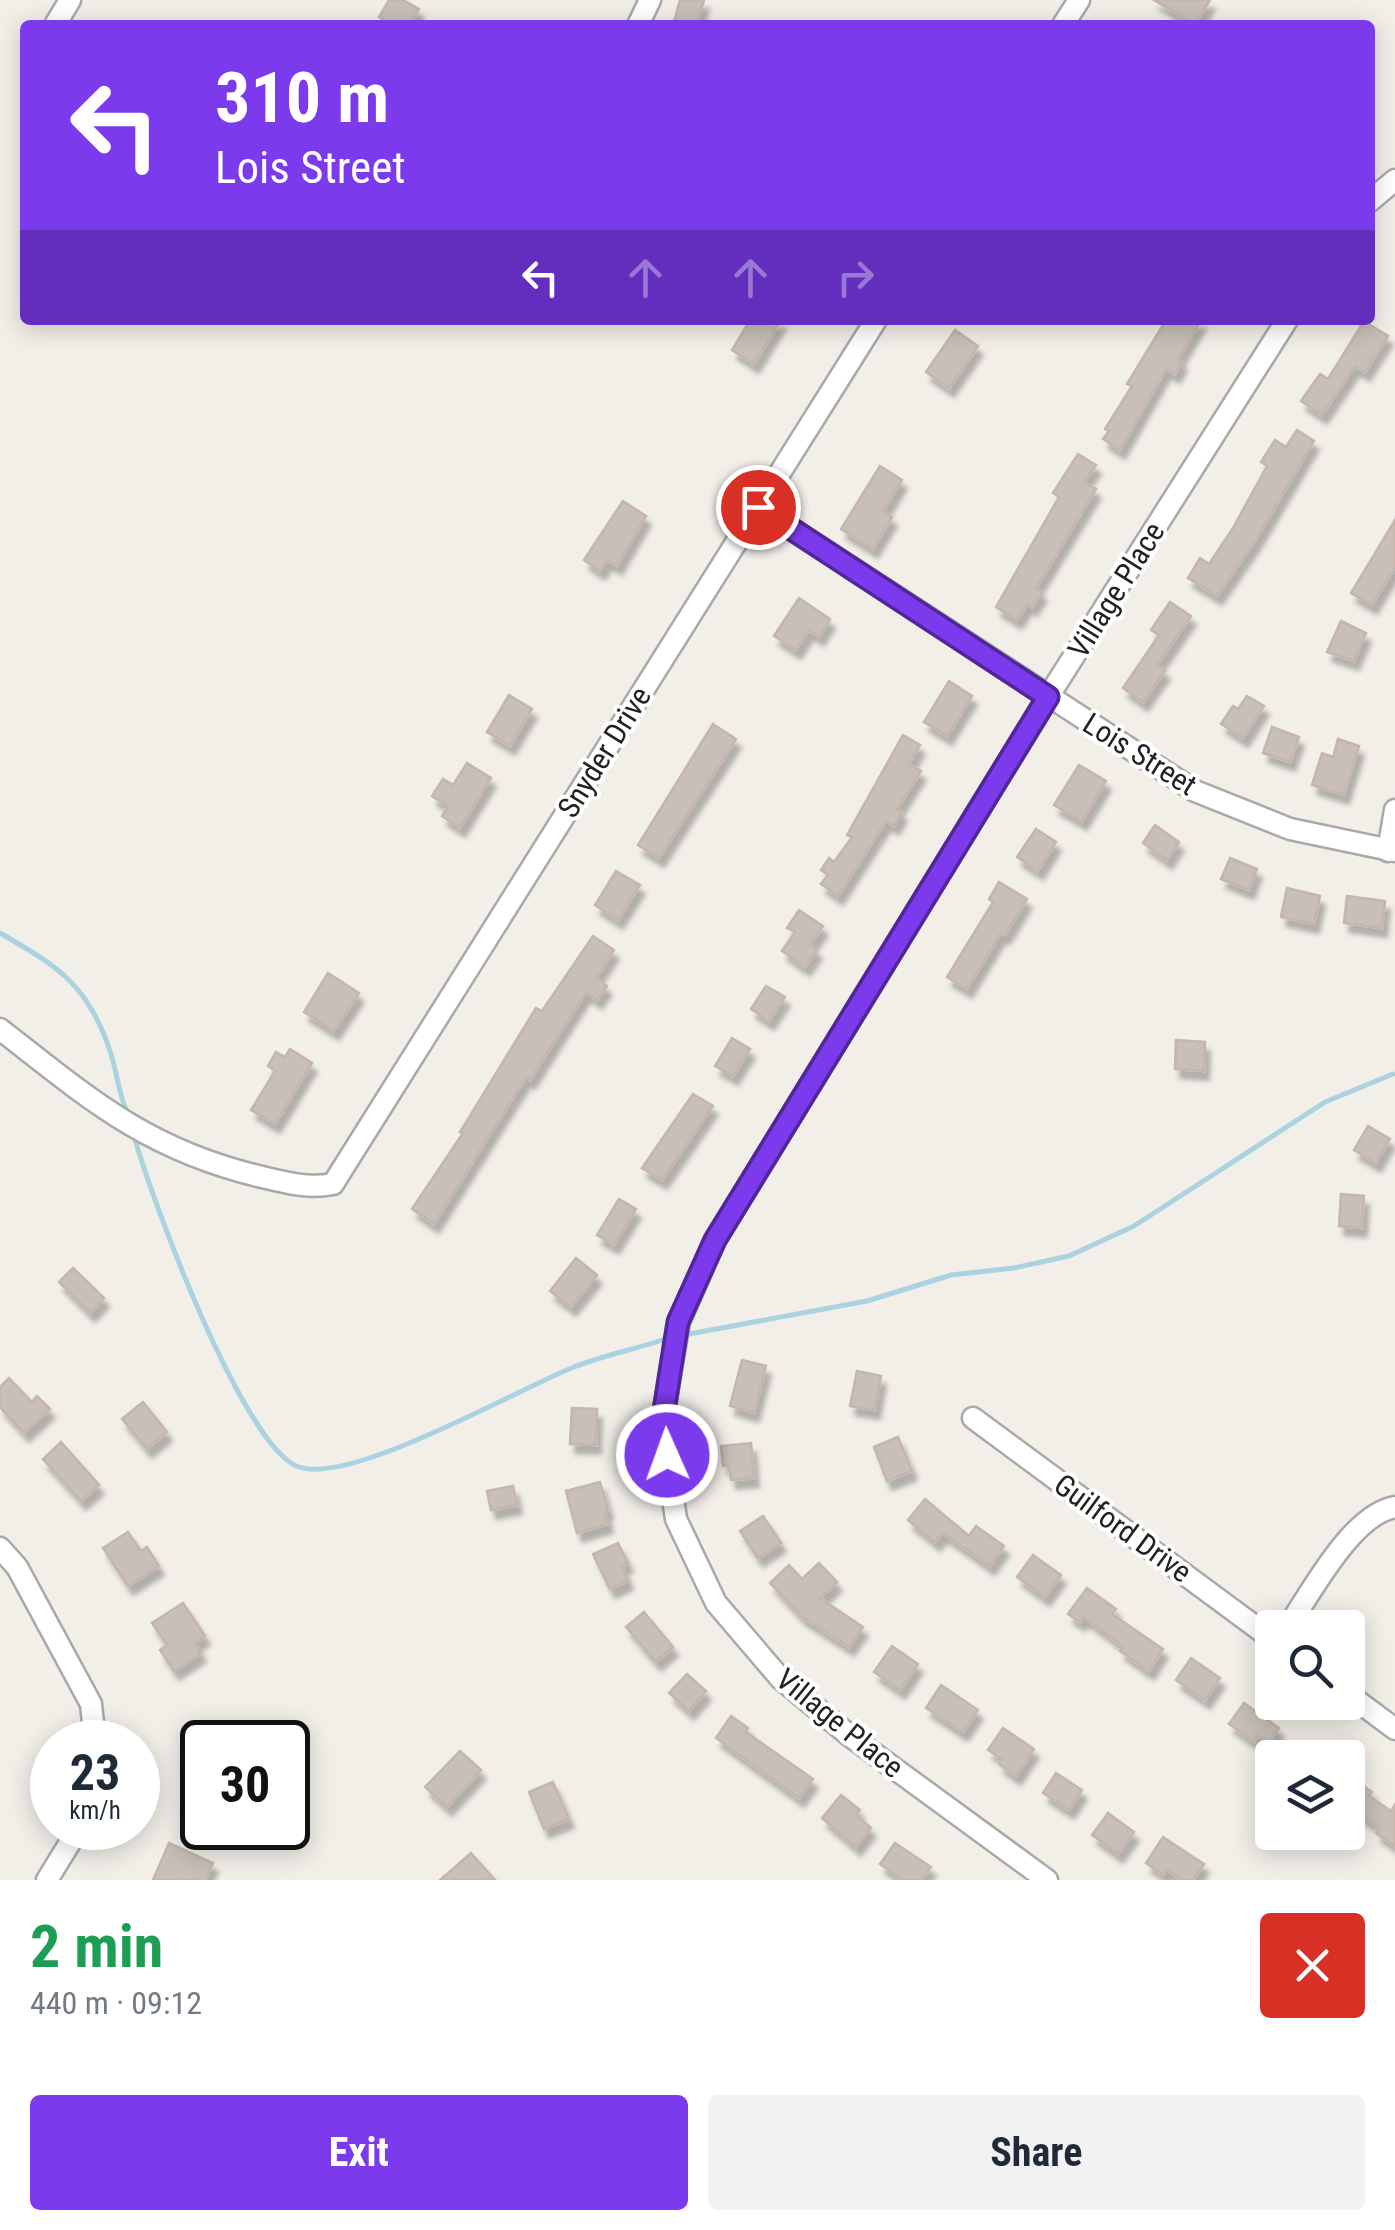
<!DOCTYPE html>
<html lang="en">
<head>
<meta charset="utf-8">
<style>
	:root { --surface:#fff; --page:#f2f2f3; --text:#1f2937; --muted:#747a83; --accent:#7c3aed }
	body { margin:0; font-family:"Roboto Condensed",sans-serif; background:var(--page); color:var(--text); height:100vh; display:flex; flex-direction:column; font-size:38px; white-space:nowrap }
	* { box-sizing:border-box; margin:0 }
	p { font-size:32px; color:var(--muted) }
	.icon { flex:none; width:55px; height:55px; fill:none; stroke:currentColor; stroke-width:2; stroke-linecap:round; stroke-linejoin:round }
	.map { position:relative; height:1880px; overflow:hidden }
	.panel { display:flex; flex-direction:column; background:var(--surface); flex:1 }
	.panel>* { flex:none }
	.top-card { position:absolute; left:20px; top:20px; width:1355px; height:305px; border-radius:10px; box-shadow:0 5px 25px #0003; background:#7c3aed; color:#fff; overflow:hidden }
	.buttons { position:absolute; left:1255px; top:1610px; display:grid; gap:20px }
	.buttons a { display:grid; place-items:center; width:110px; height:110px; border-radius:10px; background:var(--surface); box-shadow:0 5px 25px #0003; font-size:50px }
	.speed { position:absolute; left:30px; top:1720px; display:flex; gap:20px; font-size:50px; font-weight:700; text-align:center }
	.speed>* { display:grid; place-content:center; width:130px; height:130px; border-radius:50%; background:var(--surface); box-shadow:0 5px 25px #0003; line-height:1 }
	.speed small { font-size:25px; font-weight:400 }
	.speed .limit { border:5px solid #111; border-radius:15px; background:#fff; color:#111 }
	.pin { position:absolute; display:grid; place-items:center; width:85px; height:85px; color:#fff; margin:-42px; border:5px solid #fff; border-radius:50%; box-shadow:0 2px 10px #0007 }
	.me { position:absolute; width:110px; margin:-55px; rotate:358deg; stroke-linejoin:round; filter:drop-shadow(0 0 8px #0008) }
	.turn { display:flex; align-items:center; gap:35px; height:210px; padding:0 30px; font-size:45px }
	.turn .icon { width:130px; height:130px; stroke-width:2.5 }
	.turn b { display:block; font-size:70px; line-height:85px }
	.lanes { display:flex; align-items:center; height:95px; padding:0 30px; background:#0003; justify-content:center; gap:50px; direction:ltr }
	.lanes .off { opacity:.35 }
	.round { display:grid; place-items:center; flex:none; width:105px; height:105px; border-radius:10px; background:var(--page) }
	.summary { display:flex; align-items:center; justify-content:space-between; height:170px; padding:0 30px }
	h1 { font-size:60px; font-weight:700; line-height:75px; color:#1e9e55 }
	.action { display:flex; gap:20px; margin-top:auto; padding:20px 30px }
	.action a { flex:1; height:115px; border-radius:10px; background:var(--accent); color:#fff; font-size:40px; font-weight:700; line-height:115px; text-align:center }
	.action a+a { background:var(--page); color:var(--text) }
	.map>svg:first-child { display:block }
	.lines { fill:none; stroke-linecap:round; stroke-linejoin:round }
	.stream { stroke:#aad3df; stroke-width:5 }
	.building { fill:#c7bfb8; stroke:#c4b6ab; stroke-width:2.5; filter:url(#shadow) }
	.minor-casing { stroke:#a9a9a9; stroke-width:25 }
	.minor { stroke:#fff; stroke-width:20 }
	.route-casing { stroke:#51269a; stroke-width:25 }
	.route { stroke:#7c3aed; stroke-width:18 }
	.labels { text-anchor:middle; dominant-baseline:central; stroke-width:8; stroke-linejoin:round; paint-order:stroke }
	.street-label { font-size:30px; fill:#222; stroke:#fff }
</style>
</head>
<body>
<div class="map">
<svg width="1395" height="1880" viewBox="0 0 1395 1880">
	<defs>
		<filter id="shadow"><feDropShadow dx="5" dy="9" stdDeviation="2.5" flood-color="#0004"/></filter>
	</defs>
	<rect width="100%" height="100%" fill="#f2efe9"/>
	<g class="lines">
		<g class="stream">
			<path d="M0,933C57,966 88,984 110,1051C117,1071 118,1092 127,1112"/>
			<path d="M133,1132C149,1193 243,1448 299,1467C352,1485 518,1389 574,1367C604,1355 637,1349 668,1338"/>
			<path d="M684,1335L867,1301L951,1275L1014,1268L1069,1256L1134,1226L1325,1102L1393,1074"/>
		</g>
	</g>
	<g class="building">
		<path d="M389,0H403L419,9L410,25H393L379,17Z"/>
		<path d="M680,0H704L697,25H673Z"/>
		<path d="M1154,0H1210L1195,25Z"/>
		<path d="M750,320H781L754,364L732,350Z"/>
		<path d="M1166,320H1201L1178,359L1182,362L1175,374L1166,369L1120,450L1103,439L1109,431L1105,429L1132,386L1127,384Z"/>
		<path d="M1364,321L1388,336L1365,372L1355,366L1322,415L1301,401L1320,374L1328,379Z"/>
		<path d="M955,330L978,346L949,388L926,372Z"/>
		<path d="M1297,430L1314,441L1255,541L1217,596L1188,578L1200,558L1209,564L1233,528L1267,466L1261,462L1275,440L1286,447Z"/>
		<path d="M1078,454L1096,465L1084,482L1096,489L1036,588L1042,592L1032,607L1027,604L1017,620L996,607L1059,497L1053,493Z"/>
		<path d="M880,466L902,480L883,511L892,517L873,549L841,529Z"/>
		<path d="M623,501L646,516L617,566L607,560L600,571L584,560Z"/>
		<path d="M1395,520V567L1372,605L1351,593Z"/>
		<path d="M799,598L830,619L819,637L809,630L796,650L774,636Z"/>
		<path d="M1170,602L1191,616L1157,665L1165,670L1143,702L1123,688L1159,635L1151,630Z"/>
		<path d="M1341,621L1366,633L1354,661L1327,652Z"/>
		<path d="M949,681L972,696L947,736L924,722Z"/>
		<path d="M509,695L532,709L510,746L487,732Z"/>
		<path d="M1247,696L1264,706L1243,738L1221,724L1233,706L1238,709Z"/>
		<path d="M713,724L736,739L659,858L638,845Z"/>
		<path d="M1272,727L1299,737L1290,762L1263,753Z"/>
		<path d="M903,735L920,745L909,764L921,771L897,809L902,812L894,826L886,821L838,896L821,884L828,875L821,870L829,858L834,862L852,837L847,835Z"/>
		<path d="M1338,739L1359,746L1344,795L1312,785L1322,753L1333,757Z"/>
		<path d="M467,763L491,778L460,828L442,816L448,806L432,796L443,779L453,785Z"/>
		<path d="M1079,765L1106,781L1082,821L1054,805Z"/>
		<path d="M1155,825L1179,842L1167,860L1143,843Z"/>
		<path d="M1036,829L1056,842L1038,871L1017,857Z"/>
		<path d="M1230,858L1257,869L1249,890L1221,879Z"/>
		<path d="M616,871L640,885L618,920L595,905Z"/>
		<path d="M999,882L1027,899L1005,935L1001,933L967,989L947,977L993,902L989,899Z"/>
		<path d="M1287,888L1320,896L1314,924L1281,917Z"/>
		<path d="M1347,896L1385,901L1382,928L1344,923Z"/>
		<path d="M799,910L823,926L810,945L817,950L805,967L782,951L795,932L787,928Z"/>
		<path d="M593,936L614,950L596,978L607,986L597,1000L586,992L530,1080L526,1077L434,1224L412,1209L463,1133L460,1132L536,1008L542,1011Z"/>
		<path d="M328,973L359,993L334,1031L304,1012Z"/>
		<path d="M766,986L785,997L769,1021L751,1009Z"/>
		<path d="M732,1038L750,1049L733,1076L715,1066Z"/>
		<path d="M1176,1040L1205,1042L1204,1071L1175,1069Z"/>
		<path d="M290,1049L312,1063L275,1124L251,1110L275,1071L268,1066L276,1052L285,1057Z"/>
		<path d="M693,1094L713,1106L662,1180L642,1168Z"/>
		<path d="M1368,1126L1390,1139L1376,1163L1354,1150Z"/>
		<path d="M1341,1194L1364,1196L1362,1228L1339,1226Z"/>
		<path d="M619,1199L636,1209L614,1245L597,1235Z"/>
		<path d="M576,1258L597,1275L571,1307L550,1291Z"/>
		<path d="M73,1268L104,1298L90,1313L59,1282Z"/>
		<path d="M742,1360L766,1366L754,1413L730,1406Z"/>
		<path d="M857,1371L881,1376L875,1410L850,1406Z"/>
		<path d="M9,1378L32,1402L37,1396L50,1409L24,1433L0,1407V1387Z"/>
		<path d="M143,1402L167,1432L147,1449L122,1419Z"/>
		<path d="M572,1408L597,1409L596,1445L570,1444Z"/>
		<path d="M898,1437L912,1471L887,1481L874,1447Z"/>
		<path d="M61,1442L99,1485L81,1501L43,1459Z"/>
		<path d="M751,1443L754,1478L731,1480L729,1465L723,1466L721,1446Z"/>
		<path d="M600,1482L608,1510L605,1511L608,1524L577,1533L566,1491Z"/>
		<path d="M513,1486L517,1505L491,1510L487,1491Z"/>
		<path d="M925,1499L969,1536L976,1526L1004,1546L990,1566L943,1533L935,1542L908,1520Z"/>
		<path d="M763,1516L781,1543L758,1558L740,1531Z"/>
		<path d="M128,1532L141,1551L147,1547L159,1566L128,1586L103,1548Z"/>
		<path d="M618,1543L628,1563L622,1566L628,1581L610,1589L593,1554Z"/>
		<path d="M1033,1555L1061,1575L1045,1597L1017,1577Z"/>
		<path d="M819,1563L837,1582L820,1598L863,1627L849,1647L801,1616L770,1583L789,1565L802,1579Z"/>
		<path d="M1087,1588L1116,1609L1112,1614L1163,1649L1149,1671L1120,1651L1123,1646L1084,1617L1080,1622L1068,1614Z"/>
		<path d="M183,1603L205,1636L195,1643L201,1653L174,1671L160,1650L167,1645L152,1623Z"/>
		<path d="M644,1612L673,1647L656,1662L626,1627Z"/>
		<path d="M892,1646L918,1664L900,1690L874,1672Z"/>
		<path d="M1191,1658L1220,1678L1205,1700L1176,1680Z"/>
		<path d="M687,1674L706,1691L689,1711L669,1693Z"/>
		<path d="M941,1685L978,1710L963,1732L926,1708Z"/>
		<path d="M1244,1703L1279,1728L1269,1742L1258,1735L1254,1742L1229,1724Z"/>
		<path d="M731,1716L748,1728L746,1732L813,1779L799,1798L716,1738Z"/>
		<path d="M195,1725L224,1730L222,1742H202V1801L184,1798Z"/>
		<path d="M1003,1728L1034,1749L1016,1776L999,1764L1002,1759L988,1750Z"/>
		<path d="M460,1751L481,1770L447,1807L425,1787Z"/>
		<path d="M1056,1773L1082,1790L1069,1810L1043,1793Z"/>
		<path d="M1348,1776L1372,1792L1369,1796L1391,1811L1395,1805V1846L1376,1833L1379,1828L1348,1806Z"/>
		<path d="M553,1782L569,1819L544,1829L529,1792Z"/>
		<path d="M841,1795L860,1810L856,1815L871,1828L856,1847L822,1818Z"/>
		<path d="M1108,1813L1134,1832L1118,1854L1092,1835Z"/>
		<path d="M1163,1837L1204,1864L1193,1880H1182L1166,1869L1163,1875L1146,1863Z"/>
		<path d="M169,1843L213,1863L205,1880H153Z"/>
		<path d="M895,1843L931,1867L921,1880H903L880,1864Z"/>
		<path d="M471,1853L495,1880H440Z"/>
	</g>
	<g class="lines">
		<defs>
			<g id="minor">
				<path d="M55,25L70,0"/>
				<path d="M638,25L650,0"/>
				<path d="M1063,25L1079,0"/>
				<path d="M1370,201L1395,180"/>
				<path d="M758,507L1195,791L1290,829L1395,851"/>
				<path d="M1388,851L1395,810"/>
				<path d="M0,1029C88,1098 146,1149 258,1176C283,1182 307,1189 333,1184L876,320"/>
				<path d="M973,1418L1272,1639"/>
				<path d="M0,1548L17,1567L91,1704L95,1742"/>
				<path d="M1287,1628C1311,1593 1352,1514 1395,1507"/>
				<path d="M1348,1694L1395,1729"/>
				<path d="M47,1880L79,1828"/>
				<path d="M1047,1880L850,1736L780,1678L716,1603L676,1519L662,1423L679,1322L715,1240L1048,697L1287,320"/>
			</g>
		</defs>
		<use href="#minor" class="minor-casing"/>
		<use href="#minor" class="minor"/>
	</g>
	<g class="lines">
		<defs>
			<path id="route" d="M667,1455L662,1423L678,1322L715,1240L1048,697L758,507"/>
		</defs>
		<use href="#route" class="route-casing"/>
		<use href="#route" class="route"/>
	</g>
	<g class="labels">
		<g class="street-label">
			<text transform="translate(1116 590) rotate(-58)">Village Place</text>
			<text transform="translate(604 752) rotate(-58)">Snyder Drive</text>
			<text transform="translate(1140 754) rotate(32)">Lois Street</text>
			<text transform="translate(1123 1528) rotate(36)">Guilford Drive</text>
			<text transform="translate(840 1723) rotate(39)">Village Place</text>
		</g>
	</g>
</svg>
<div class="buttons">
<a><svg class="icon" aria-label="search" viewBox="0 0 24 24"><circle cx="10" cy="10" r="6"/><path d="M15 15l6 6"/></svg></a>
<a><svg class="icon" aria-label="layers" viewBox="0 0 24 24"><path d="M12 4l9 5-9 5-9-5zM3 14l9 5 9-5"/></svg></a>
</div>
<div class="speed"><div>23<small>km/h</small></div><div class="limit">30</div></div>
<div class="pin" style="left:758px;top:507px;background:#d93025"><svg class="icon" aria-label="arrive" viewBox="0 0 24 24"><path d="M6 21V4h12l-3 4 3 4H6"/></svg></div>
<svg class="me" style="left:667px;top:1455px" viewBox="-20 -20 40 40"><circle r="17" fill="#7c3aed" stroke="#fff" stroke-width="3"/><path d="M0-11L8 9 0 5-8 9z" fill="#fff"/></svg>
<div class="top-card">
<div class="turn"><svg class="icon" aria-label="left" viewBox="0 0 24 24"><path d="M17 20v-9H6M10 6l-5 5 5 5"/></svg><div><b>310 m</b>Lois Street</div></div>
<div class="lanes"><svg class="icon" aria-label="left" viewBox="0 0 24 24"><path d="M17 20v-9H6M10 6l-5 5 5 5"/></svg><svg class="icon off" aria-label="ahead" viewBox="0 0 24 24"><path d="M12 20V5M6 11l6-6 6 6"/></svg><svg class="icon off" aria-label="ahead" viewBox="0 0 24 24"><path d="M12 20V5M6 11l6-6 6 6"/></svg><svg class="icon off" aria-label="right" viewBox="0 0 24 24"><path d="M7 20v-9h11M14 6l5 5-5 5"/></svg></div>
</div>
</div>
<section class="panel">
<div class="summary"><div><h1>2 min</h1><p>440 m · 09:12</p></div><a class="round" style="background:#d93025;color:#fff"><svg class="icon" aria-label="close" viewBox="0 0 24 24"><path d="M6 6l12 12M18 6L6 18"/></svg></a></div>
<div class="action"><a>Exit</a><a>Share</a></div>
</section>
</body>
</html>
